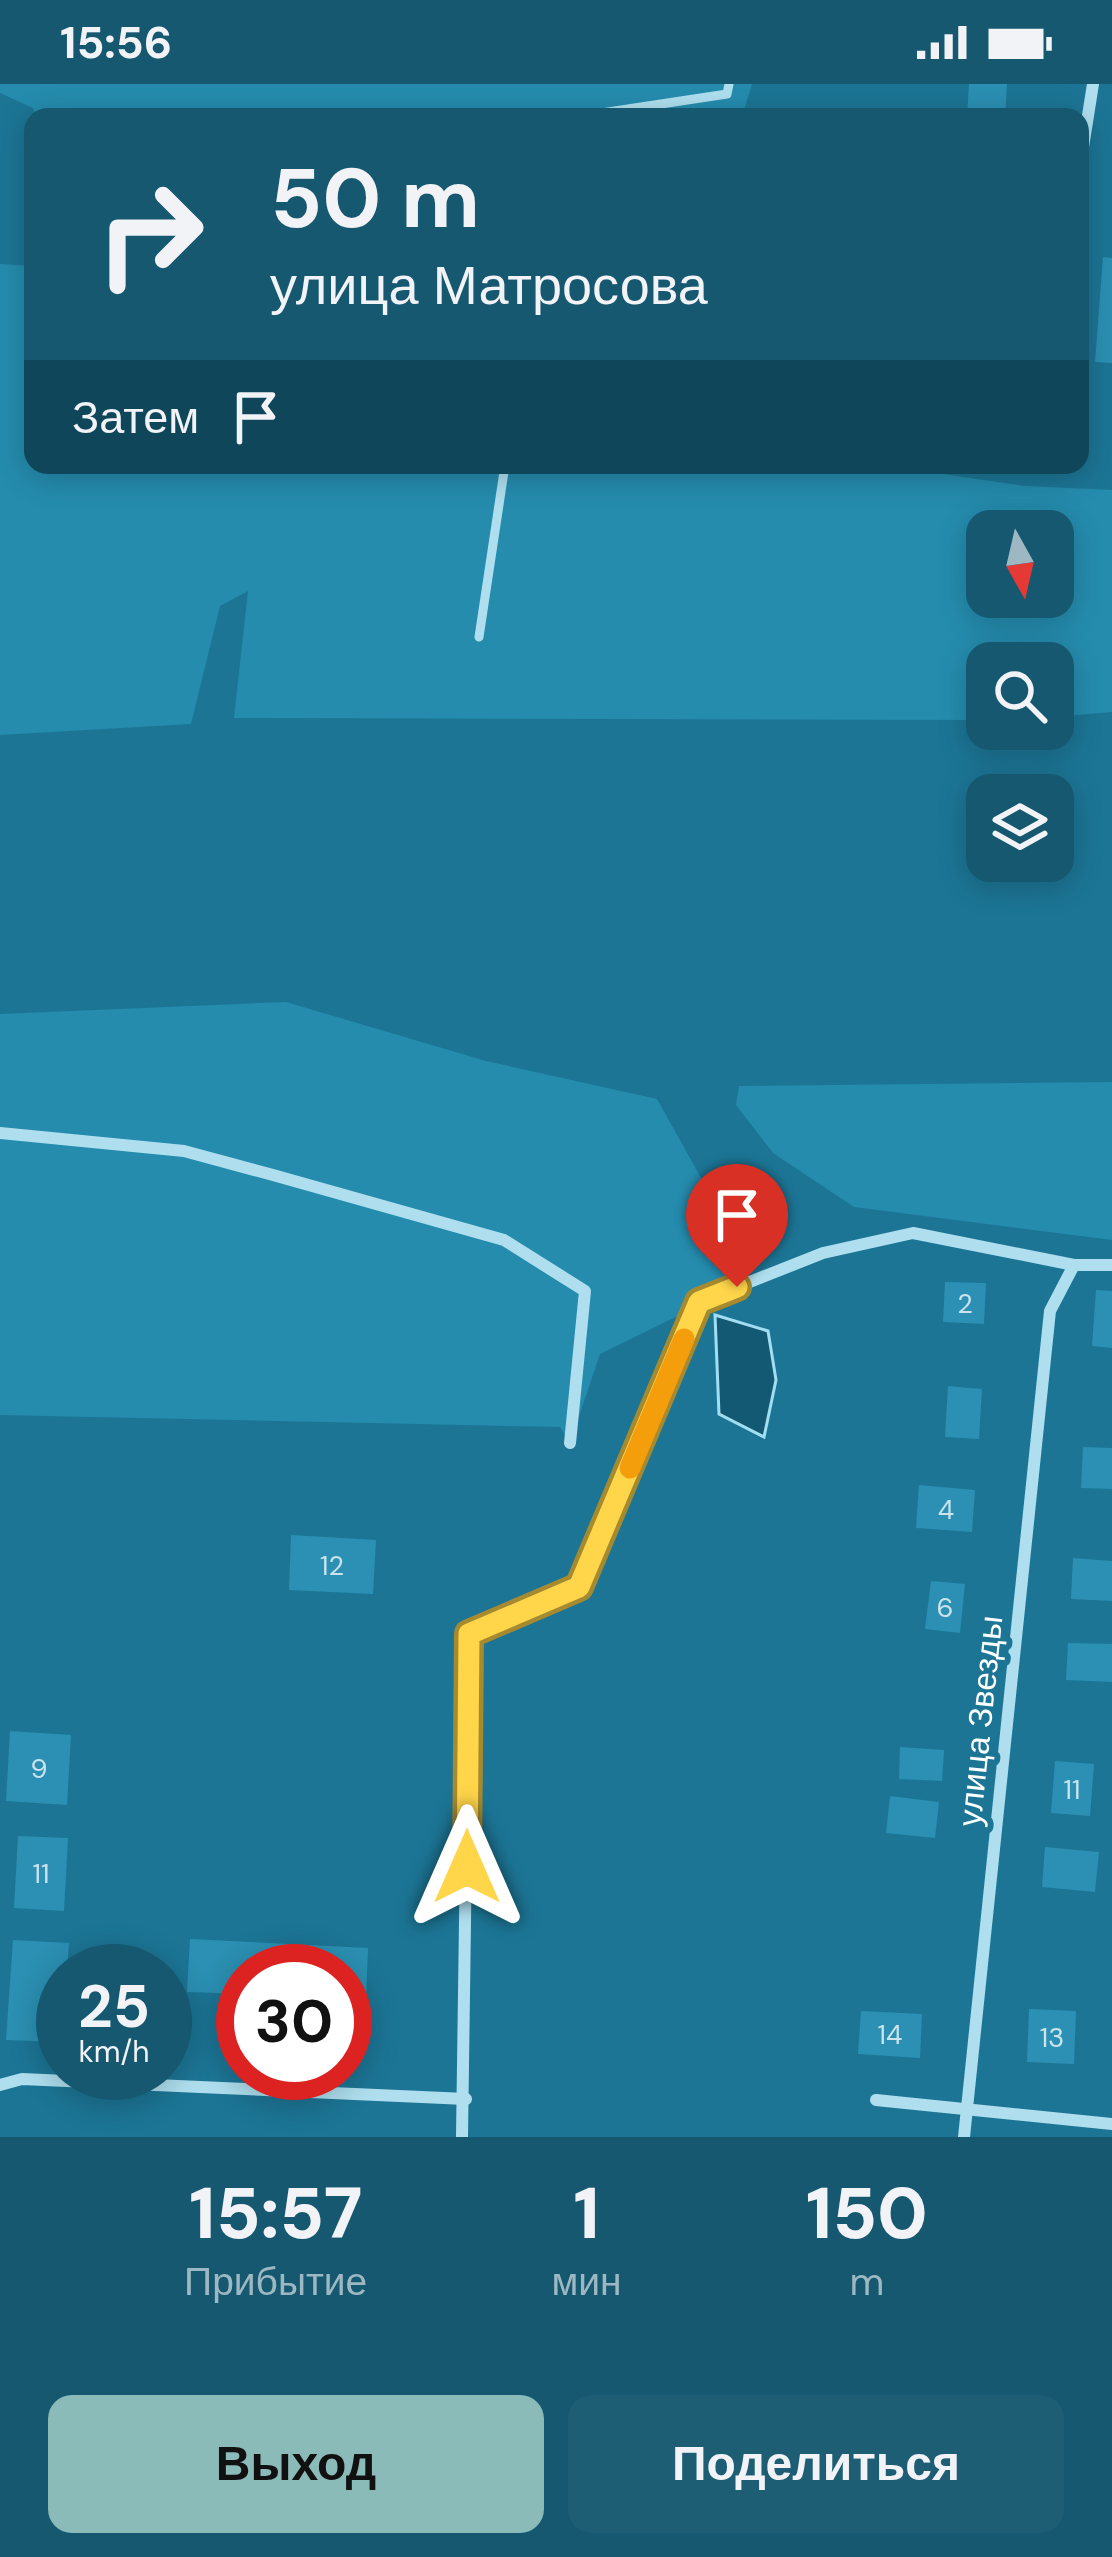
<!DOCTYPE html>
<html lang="ru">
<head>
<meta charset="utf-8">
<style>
	:root { --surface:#155870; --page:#1e5e75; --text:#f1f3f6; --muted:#9db8c3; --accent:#8bbbb9 }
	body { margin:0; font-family:"DM Sans",sans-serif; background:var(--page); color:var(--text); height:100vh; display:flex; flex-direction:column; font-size:45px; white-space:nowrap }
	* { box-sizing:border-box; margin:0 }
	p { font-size:39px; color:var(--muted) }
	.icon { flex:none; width:66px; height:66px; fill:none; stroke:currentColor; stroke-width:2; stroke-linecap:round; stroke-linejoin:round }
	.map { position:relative; height:2053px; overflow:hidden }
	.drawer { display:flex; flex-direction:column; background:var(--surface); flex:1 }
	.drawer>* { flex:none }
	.top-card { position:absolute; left:24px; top:24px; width:1065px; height:366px; border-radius:24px; box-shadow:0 6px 30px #0003; background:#155870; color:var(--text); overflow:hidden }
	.needle { width:78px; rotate:172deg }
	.controls { position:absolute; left:966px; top:426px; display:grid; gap:24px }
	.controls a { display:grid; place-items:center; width:108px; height:108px; border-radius:24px; background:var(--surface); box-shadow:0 6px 30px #0003; font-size:60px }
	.speed { position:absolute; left:36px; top:1860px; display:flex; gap:24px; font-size:60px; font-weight:700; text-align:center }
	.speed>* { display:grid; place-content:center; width:156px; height:156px; border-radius:50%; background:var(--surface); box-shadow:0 6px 30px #0003; line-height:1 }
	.speed small { font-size:30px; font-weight:400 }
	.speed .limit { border:18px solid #d22; background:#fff; color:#111 }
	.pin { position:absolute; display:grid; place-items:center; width:102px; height:102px; color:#fff; margin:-123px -51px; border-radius:50% 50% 50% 0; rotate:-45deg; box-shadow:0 0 12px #0007 }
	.pin .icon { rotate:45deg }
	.me { position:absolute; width:132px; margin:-66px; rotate:0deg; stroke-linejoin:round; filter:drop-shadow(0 0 9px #0008) }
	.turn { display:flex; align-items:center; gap:42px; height:252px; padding:0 48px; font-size:54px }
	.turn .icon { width:156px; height:156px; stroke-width:2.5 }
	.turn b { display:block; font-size:84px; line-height:102px }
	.then { display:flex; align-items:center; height:114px; padding:0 48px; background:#0003; gap:24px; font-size:45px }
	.eta { display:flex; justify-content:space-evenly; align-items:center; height:204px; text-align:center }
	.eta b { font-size:72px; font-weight:800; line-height:84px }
	.action { display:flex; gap:24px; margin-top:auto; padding:24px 48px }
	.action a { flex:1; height:138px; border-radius:24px; background:var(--accent); color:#111; font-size:48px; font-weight:800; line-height:138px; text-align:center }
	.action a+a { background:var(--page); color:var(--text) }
	.status { display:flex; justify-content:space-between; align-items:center; height:84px; padding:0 60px; background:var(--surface); direction:ltr }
	.status svg { height:33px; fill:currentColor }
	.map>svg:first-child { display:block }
	.green { fill:#258cae; fill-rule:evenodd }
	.water { fill:#135973; stroke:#a2def1; stroke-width:3 }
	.building { fill:#2b90b3 }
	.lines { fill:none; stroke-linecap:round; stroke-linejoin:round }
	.service { stroke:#afdfef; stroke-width:9 }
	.minor { stroke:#afdfef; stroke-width:12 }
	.route-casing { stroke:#a68a30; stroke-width:30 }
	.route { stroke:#ffd54a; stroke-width:21 }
	.slow { stroke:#f59e0b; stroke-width:21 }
	.labels { text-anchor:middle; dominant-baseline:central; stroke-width:12; stroke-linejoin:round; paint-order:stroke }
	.number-label { font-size:27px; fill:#cae3ec }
	.street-label { font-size:33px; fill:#fff; stroke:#1c7595 }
</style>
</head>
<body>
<div class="status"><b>15:56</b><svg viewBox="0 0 49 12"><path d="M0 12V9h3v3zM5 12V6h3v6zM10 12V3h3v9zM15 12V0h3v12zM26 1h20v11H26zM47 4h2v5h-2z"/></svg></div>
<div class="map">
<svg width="1112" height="2053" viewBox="0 0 1112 2053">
	<rect width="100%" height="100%" fill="#1c7595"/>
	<g class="green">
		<path d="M0,0H752L742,33H36L33,24L0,9Z"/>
		<path d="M0,180L33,182V381H882L1025,402L1112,406V628L1053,633V579H987V636L234,634L248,507L220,522L191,640L0,651ZM987,447H1053V513H987Z"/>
		<path d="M286,918L486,977L657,1015L724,1135L737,1203L600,1270L570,1359L560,1343L0,1331V930Z"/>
		<path d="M1112,998V1156L854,1123L773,1069L736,1021L739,1002Z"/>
	</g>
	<path class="water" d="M715,1231L768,1247L776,1296L764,1353L719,1330Z"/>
	<g class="building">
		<path d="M969,0H1007L1005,33H967Z"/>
		<path d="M1103,173L1112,174V279L1095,278Z"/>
		<path d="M945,1198L986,1199L984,1240L943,1238Z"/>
		<path d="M1096,1206L1112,1207V1264L1092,1262Z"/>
		<path d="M948,1302L982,1305L979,1355L945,1353Z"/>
		<path d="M1083,1363L1112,1364V1405L1081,1404Z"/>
		<path d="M919,1401L975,1406L972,1448L916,1444Z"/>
		<path d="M291,1451L376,1456L373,1510L289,1506Z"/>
		<path d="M1073,1474L1112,1477V1517L1071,1515Z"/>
		<path d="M931,1497L965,1500L960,1549L925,1545Z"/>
		<path d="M1068,1559L1112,1560V1598L1066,1596Z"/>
		<path d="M10,1647L71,1651L67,1721L6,1717Z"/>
		<path d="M900,1663L944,1666L942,1697L899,1695Z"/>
		<path d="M1055,1677L1094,1680L1090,1732L1051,1729Z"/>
		<path d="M890,1712L939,1718L935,1754L886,1749Z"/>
		<path d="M18,1752L68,1754L64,1827L14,1824Z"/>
		<path d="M1045,1763L1099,1768L1095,1808L1042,1803Z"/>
		<path d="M190,1855L368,1864L366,1916L345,1915V1887H243V1910L187,1908Z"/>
		<path d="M13,1856L69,1859L67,1887H63V1958L6,1956Z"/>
		<path d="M1029,1925L1076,1927L1074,1980L1027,1978Z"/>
		<path d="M861,1927L922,1930L920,1974L858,1970Z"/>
	</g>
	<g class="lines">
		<g class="service">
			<path d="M575,33L727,10L729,0"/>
			<path d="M479,553L505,381"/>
		</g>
		<g class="minor">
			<path d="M1080,82L1093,0"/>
			<path d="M0,1049L184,1067L273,1091L504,1156L585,1207L570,1359"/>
			<path d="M0,2001L22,1995L466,2015"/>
			<path d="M876,2016L1112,2040"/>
			<path d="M462,2053L469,1550L579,1503L699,1218L823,1169L913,1149L1074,1181"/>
			<path d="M964,2053L1050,1227L1074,1181H1112"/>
		</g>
	</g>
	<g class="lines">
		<defs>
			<path id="route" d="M467,1783L469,1550L579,1503L699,1218L737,1203"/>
		</defs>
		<use href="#route" class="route-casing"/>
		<use href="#route" class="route"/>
		<path class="slow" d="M630,1384L684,1255"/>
	</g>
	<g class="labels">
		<g class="number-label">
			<text x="965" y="1219">2</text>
			<text x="946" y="1425">4</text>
			<text x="332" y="1481">12</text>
			<text x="945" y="1523">6</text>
			<text x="39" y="1684">9</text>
			<text x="1072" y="1705">11</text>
			<text x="41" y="1789">11</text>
			<text x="890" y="1950">14</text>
			<text x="1052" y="1953">13</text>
		</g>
		<g class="street-label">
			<text transform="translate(980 1637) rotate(-84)">улица Звезды</text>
		</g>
	</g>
</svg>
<div class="controls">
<a><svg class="needle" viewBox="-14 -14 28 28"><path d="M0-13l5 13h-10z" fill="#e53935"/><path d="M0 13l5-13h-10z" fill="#9db8c3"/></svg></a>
<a><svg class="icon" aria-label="search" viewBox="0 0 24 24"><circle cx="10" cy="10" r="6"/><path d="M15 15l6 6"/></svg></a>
<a><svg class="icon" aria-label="layers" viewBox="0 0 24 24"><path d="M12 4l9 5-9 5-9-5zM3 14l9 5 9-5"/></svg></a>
</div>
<div class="speed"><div>25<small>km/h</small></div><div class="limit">30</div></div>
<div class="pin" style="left:737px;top:1203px;background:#d93025"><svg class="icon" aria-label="arrive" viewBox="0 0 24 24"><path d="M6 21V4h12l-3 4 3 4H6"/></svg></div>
<svg class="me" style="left:467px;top:1783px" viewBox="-20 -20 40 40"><path d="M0-17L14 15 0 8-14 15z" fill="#ffd54a" stroke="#fff" stroke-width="4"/></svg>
<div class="top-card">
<div class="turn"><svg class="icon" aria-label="right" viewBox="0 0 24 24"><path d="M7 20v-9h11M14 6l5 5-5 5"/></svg><div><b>50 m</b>улица Матросова</div></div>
<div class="then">Затем<svg class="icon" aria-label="arrive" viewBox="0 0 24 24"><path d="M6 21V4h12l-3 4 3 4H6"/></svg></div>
</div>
</div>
<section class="drawer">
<div class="eta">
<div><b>15:57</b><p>Прибытие</p></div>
<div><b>1</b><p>мин</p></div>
<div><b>150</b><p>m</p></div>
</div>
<div class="action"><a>Выход</a><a>Поделиться</a></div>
</section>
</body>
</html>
